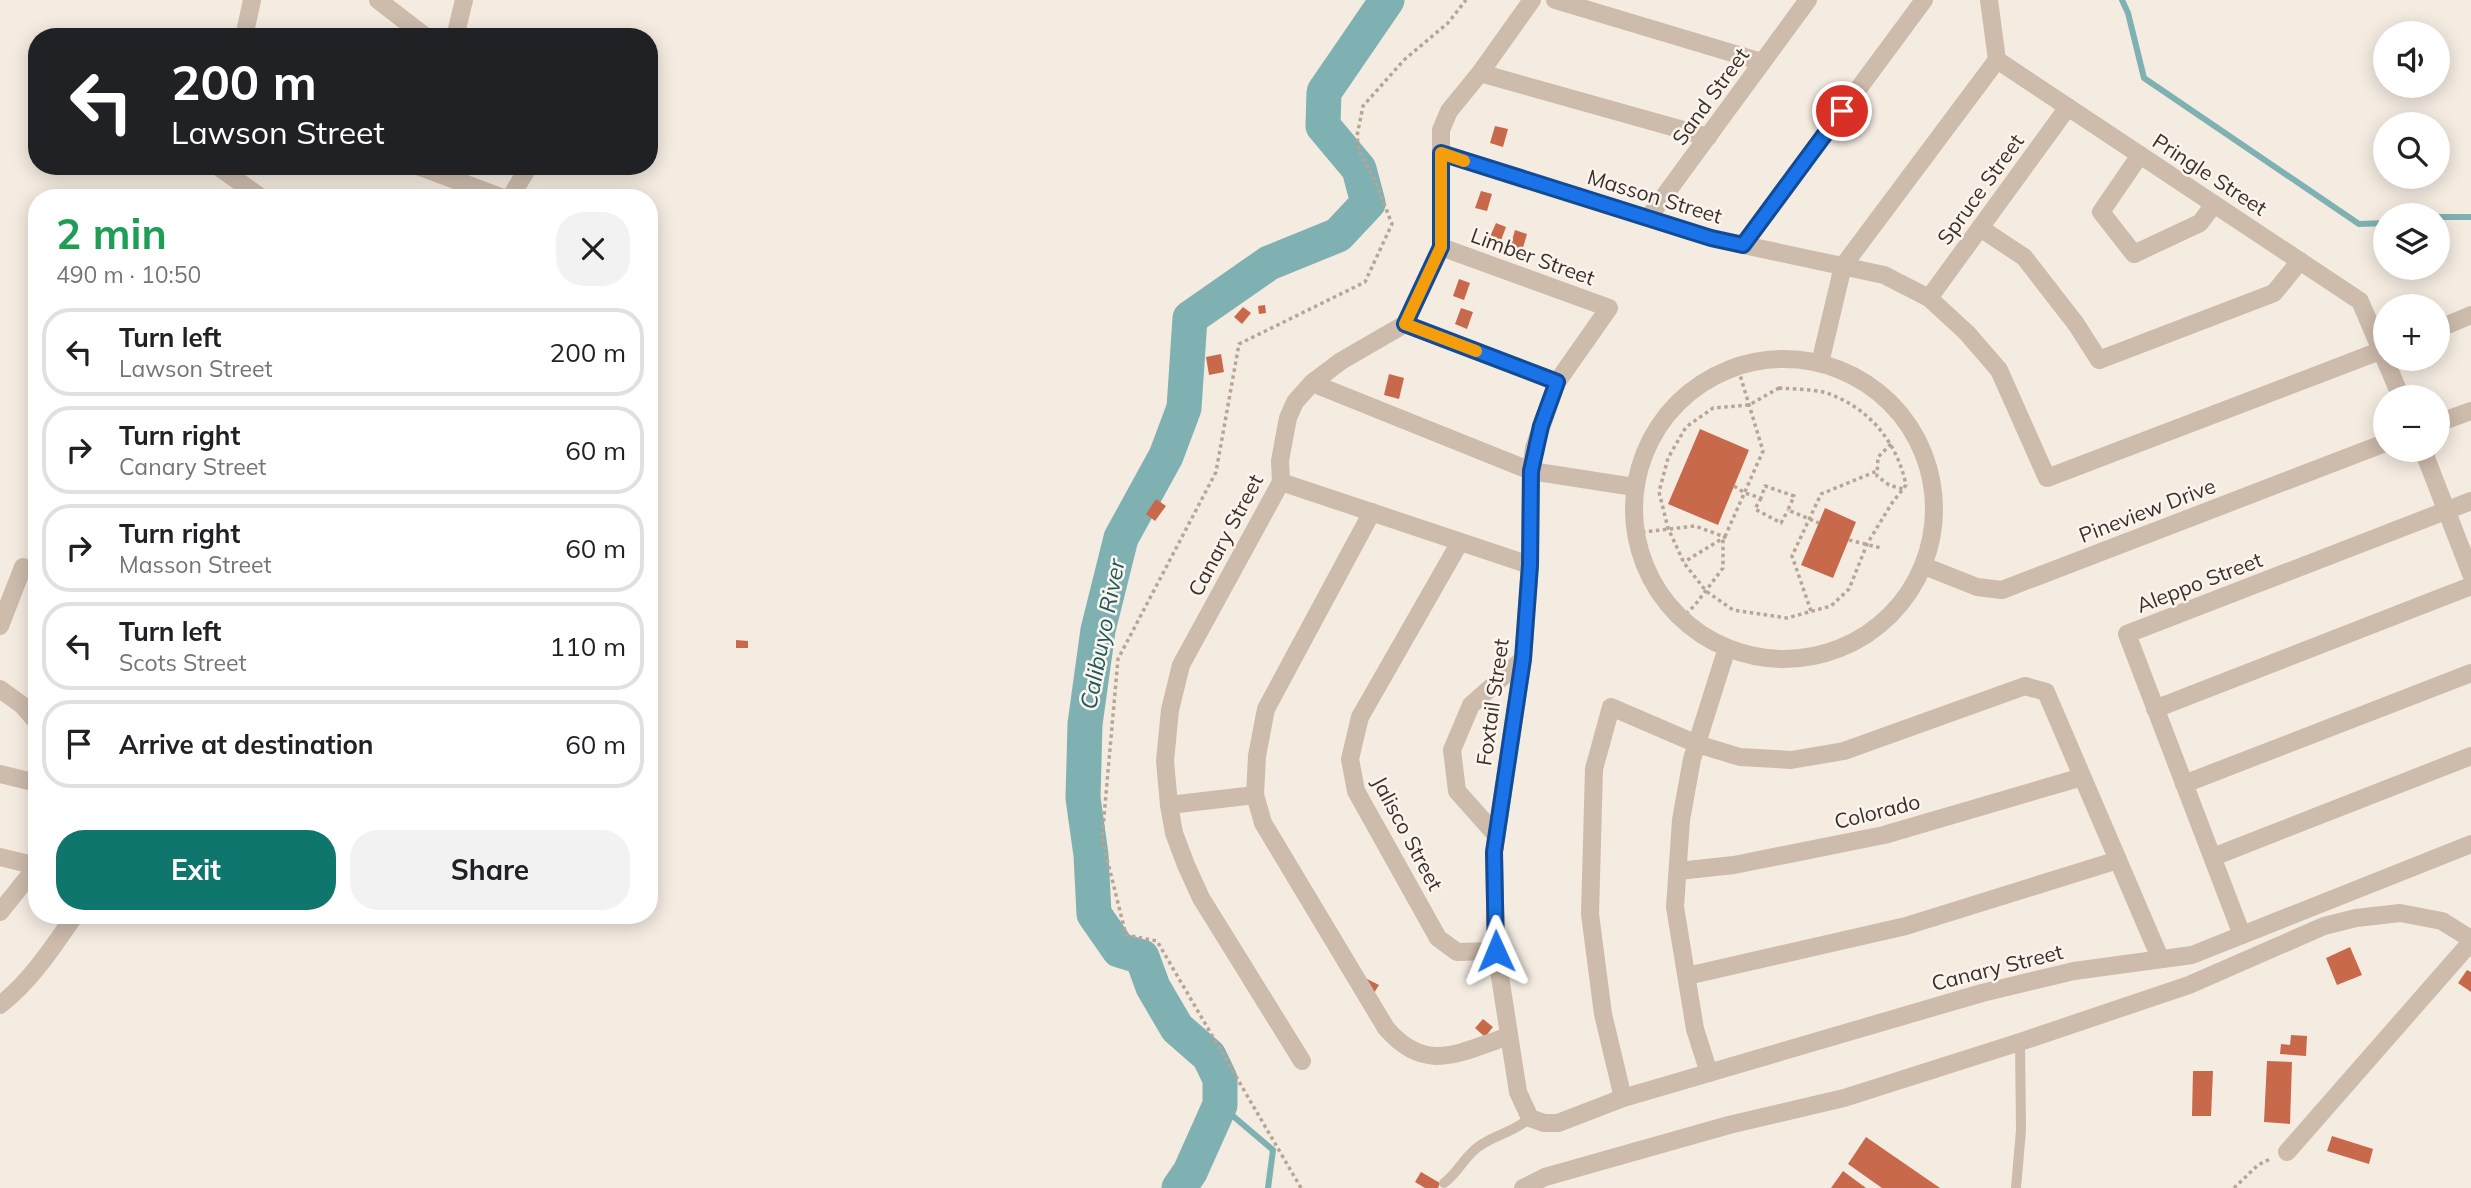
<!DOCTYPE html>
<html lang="en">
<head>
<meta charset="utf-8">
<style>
	:root { --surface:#fff; --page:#f2f2f2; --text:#202124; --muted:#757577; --line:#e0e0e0; --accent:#0f766e }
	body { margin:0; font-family:Mulish,sans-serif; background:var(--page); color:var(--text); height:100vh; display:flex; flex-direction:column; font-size:26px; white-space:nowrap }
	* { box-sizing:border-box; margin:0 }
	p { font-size:23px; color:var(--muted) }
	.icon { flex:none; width:38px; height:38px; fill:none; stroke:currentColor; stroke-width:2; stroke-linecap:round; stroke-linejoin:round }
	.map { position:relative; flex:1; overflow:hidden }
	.drawer { position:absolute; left:28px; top:189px; width:630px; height:735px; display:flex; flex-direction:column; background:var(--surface); border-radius:28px; box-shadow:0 4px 18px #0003 }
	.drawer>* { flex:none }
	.banner { position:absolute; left:28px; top:28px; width:630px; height:147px; border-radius:28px; box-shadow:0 4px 18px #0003; background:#202124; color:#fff; overflow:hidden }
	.tools { position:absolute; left:2373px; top:21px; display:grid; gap:14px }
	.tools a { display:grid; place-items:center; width:77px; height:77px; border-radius:50%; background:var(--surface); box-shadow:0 4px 18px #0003; font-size:35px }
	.pin { position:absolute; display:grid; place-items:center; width:60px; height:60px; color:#fff; margin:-30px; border:4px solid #fff; border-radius:50%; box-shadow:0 2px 7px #0007 }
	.me { position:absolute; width:77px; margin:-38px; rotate:359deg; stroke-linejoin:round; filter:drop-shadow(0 0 5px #0008) }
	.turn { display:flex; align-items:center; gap:24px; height:147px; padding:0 28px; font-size:32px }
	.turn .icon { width:91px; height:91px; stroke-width:2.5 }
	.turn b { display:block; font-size:49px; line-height:60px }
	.round { display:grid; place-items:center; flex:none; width:74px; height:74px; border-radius:28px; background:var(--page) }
	.headline { display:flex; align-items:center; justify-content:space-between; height:119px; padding:0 28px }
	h1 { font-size:42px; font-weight:700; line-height:52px; color:#1e9e55 }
	.action { display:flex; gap:14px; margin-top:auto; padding:14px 28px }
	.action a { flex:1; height:80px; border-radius:28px; background:var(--accent); color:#fff; font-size:28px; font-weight:700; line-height:80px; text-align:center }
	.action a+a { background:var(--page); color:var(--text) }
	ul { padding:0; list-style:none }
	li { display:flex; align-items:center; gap:21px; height:88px; margin:0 14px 10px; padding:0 14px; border:4px solid var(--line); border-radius:28px }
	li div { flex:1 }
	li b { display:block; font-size:26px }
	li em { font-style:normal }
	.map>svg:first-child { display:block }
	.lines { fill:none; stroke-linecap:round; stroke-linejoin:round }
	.stream { stroke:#7fb0b2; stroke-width:6 }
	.river { stroke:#7fb0b2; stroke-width:35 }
	.building { fill:#c8694b }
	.path { stroke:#b9a596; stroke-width:3.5; stroke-dasharray:3.5 3.5; stroke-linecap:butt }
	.lane { stroke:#cdbbac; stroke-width:10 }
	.street { stroke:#cdbbac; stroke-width:18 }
	.route-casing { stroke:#114b97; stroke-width:18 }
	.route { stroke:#1a73e8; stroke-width:12 }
	.slow { stroke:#f59e0b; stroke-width:12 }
	.labels { text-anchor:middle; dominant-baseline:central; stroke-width:5; stroke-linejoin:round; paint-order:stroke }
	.street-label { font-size:21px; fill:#3b302b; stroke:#fbf5ee }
	.water-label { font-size:23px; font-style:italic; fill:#1f5a5e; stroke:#fbf5ee }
</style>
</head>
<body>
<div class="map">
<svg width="2471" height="1188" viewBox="0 0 2471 1188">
	<rect width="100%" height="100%" fill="#f4ebe1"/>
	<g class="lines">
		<g class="stream">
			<path d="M2122,0L2128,13L2144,78L2359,224L2385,223"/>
			<path d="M2438,217H2471"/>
			<path d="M1220,1105L1273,1150L1268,1188"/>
		</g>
		<path class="river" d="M1179,1188L1190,1172L1220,1105V1079L1209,1056L1177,1028L1153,987L1142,957L1119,950L1094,914L1091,855L1083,798L1085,724L1098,630L1121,538L1166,456L1184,408L1190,318L1269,263L1338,235L1368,203L1359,169L1323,126L1324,92L1387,0"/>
	</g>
	<g class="building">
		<path d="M1495,126L1508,129L1503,147L1490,143Z"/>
		<path d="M1481,191L1492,194L1487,211L1475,208Z"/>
		<path d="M1496,223L1506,227L1500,243L1489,239Z"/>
		<path d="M1515,230L1527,234L1522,251L1510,248Z"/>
		<path d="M1459,279L1470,283L1464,300L1453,296Z"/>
		<path d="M1265,305L1266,313L1259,314L1258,306Z"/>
		<path d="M1243,307L1251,313L1242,324L1234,317Z"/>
		<path d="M1461,308L1473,312L1467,329L1455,324Z"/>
		<path d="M1221,354L1224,372L1209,375L1206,357Z"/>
		<path d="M1389,374L1404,378L1399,399L1384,395Z"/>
		<path d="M1700,429L1749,450L1718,525L1668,504Z"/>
		<path d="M1156,499L1166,506L1155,521L1146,514Z"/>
		<path d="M1825,508L1856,522L1833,578L1801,565Z"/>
		<path d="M736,640L748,641V648H736Z"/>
		<path d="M2350,947L2362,975L2337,985L2326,958Z"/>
		<path d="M2467,970L2471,972V992L2458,983Z"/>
		<path d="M1365,978L1379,985L1374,993Z"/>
		<path d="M1483,1019L1493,1027L1485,1037L1475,1028Z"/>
		<path d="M2291,1035L2307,1036L2306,1056L2280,1054L2281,1044L2290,1045Z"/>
		<path d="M2267,1061L2292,1062L2290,1124L2264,1122Z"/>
		<path d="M2193,1071H2213L2211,1116H2192Z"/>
		<path d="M2332,1136L2373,1149L2369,1164L2327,1151Z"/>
		<path d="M1866,1137L1940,1188H1882L1848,1164Z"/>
		<path d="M1843,1171L1866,1188H1831Z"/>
		<path d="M1421,1172L1440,1183L1438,1188H1425L1415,1182Z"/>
	</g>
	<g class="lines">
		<g class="path">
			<path d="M1779,388C1793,389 1810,389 1823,392C1867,405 1897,441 1906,485L1892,503L1867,544L1849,589L1831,606L1787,618L1733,610L1706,591L1684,563L1668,528L1659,492L1668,458L1686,427L1713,408L1749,405Z"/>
			<path d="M1891,444L1878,457L1877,476L1889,485L1903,489"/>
			<path d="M1734,486L1745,493L1761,498L1765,486L1794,496L1788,510L1819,523"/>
			<path d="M1761,498L1755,509L1781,523L1788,510"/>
			<path d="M1635,533L1695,526L1725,537L1684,562"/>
			<path d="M1849,540L1881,548"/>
			<path d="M1811,611L1792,556L1821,494L1877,471"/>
			<path d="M1681,619L1695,605L1723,568V541L1763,451L1737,365"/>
			<path d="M1301,1188L1157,941L1126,935L1102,839L1118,659L1216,472L1239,344L1365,282L1392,224L1376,183L1359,151L1357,136L1363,106L1404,60L1448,23L1466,0"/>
			<path d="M2234,1188L2258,1165L2272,1158"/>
		</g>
		<g class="lane">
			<path d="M1444,1183C1458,1173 1464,1157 1478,1147C1495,1134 1513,1133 1530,1118"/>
			<path d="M2016,1188L2021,1130L2020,1042"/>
		</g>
		<g class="street">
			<path d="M378,0L426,37"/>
			<path d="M1555,0L1762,62"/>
			<path d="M1989,0L1997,60L2360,301L2401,397"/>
			<path d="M244,37L252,0"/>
			<path d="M455,37L464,0"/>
			<path d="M1480,73L1708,137"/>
			<path d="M1441,153L1711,238L1884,275L1929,298L1967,333L1999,370L2047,478L2385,349"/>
			<path d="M2140,155L2101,212L2134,254L2200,223L2214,204"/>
			<path d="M217,166L262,198"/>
			<path d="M418,166L503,198"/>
			<path d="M510,198L529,166"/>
			<path d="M1648,218L1808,0"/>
			<path d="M1980,228L2024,257L2076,324L2099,360L2274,293L2300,261"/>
			<path d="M1743,245L1924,0"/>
			<path d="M1441,247L1609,308L1557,382L1534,448L1531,471L1530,565L1523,659L1494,852L1496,951L1518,1092L1530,1118L1544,1123H1558L1623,1098L1982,993L2074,971L2192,955L2471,844"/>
			<path d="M1929,298L2068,107"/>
			<path d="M1405,324L1557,382"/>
			<path d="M2438,329L2471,315"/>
			<circle cx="1784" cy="509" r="150"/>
			<path d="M1820,363L1843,266L1997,60"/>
			<path d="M1312,383L1531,471L1634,487"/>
			<path d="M2438,423L2471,411"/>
			<path d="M2423,450L2471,574"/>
			<path d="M1281,482L1530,565"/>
			<path d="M1372,512L1266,709L1257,756L1255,795L1263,823L1386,1028C1426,1075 1460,1052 1509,1036"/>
			<path d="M1460,542L1360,717L1350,759L1356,791L1438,938L1457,952L1496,951"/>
			<path d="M1924,566L1977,587L2002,590L2385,443"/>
			<path d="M0,626L23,567"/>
			<path d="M0,689L22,705L37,722"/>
			<path d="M2155,709L2471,586"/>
			<path d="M0,774L37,783"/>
			<path d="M2184,784L2471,673"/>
			<path d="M1169,805L1255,795"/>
			<path d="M1496,835L1457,791L1452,750L1471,705L1523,659"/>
			<path d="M0,857L37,866"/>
			<path d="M2213,857L2471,756"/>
			<path d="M1678,871L1734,865L1884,835L2082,777"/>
			<path d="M0,912L37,866"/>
			<path d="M2242,935L2127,634L2471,501"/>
			<path d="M1687,976L1906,926L2118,860"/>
			<path d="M0,1005C31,981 53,947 75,915"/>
			<path d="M1302,1061L1201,898L1186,865L1174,833L1169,805L1165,761L1170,710L1181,665L1281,482L1280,461L1284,439L1288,418L1295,402L1312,383L1341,361L1405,324L1441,247V130L1449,111L1480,73L1532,0"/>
			<path d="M1709,1073L1695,1029L1675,907L1681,820L1692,759L1727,648"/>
			<path d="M1623,1098L1603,1014L1590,914L1594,769L1611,707L1697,744L1740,757L1791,760L1844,751L2025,686L2046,692L2160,958"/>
			<path d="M2287,1152L2471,942"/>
			<path d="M1523,1188L1545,1177L1729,1125L1844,1098L2020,1042L2189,985L2324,926L2356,918L2400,913L2442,921L2471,939"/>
		</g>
	</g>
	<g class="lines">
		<defs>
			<path id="route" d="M1496,951L1494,852L1523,659L1530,565L1531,471L1541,426L1557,382L1405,324L1441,247V153L1711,238L1743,245L1842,111"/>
		</defs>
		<use href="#route" class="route-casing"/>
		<use href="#route" class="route"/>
		<path class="slow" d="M1464,161L1441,153V247L1405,324L1476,351"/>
	</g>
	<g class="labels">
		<g class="street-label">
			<text transform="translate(1710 96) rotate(-54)">Sand Street</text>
			<text transform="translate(2210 174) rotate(33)">Pringle Street</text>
			<text transform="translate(1980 189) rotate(-54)">Spruce Street</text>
			<text transform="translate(1655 196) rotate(17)">Masson Street</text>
			<text transform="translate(1533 256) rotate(20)">Limber Street</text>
			<text transform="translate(2147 510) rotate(-21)">Pineview Drive</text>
			<text transform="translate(1225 535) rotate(-62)">Canary Street</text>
			<text transform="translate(2199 582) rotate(-21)">Aleppo Street</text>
			<text transform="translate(1492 702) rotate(-82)">Foxtail Street</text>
			<text transform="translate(1877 811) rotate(-14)">Colorado</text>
			<text transform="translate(1408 833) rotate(62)">Jalisco Street</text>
			<text transform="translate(1997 967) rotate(-14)">Canary Street</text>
		</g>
		<g class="water-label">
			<text transform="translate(1102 634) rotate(-79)">Calibuyo River</text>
		</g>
	</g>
</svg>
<div class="tools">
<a><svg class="icon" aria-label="sound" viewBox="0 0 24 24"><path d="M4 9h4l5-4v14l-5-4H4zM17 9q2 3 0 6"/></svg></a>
<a><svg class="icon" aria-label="search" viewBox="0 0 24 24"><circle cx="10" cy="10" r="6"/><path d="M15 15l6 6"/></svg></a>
<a><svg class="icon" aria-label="layers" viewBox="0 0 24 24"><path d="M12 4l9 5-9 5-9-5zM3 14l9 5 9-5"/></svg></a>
<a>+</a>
<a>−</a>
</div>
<div class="pin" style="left:1842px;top:111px;background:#d93025"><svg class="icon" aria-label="arrive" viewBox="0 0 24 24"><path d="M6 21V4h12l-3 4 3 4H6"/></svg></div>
<svg class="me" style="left:1496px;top:951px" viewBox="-20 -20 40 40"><path d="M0-17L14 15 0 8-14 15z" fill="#1a73e8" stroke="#fff" stroke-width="4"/></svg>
<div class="banner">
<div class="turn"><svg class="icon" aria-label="left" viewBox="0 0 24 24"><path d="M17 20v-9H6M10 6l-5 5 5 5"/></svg><div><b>200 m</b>Lawson Street</div></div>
</div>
<section class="drawer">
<div class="headline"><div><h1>2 min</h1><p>490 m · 10:50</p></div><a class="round"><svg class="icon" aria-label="close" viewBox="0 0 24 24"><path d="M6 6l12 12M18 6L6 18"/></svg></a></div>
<ul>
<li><svg class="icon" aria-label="left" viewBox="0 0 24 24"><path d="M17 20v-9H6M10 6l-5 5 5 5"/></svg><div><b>Turn left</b><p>Lawson Street</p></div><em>200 m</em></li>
<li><svg class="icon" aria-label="right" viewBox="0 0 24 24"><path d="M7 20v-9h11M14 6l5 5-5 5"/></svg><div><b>Turn right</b><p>Canary Street</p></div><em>60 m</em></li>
<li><svg class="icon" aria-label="right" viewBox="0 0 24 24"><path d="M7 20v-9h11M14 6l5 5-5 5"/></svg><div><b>Turn right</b><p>Masson Street</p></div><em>60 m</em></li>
<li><svg class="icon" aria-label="left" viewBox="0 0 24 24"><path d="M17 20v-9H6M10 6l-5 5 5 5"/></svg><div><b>Turn left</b><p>Scots Street</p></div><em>110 m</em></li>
<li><svg class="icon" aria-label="arrive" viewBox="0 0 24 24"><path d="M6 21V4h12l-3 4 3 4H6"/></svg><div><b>Arrive at destination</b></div><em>60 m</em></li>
</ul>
<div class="action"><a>Exit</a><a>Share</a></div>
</section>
</div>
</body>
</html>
